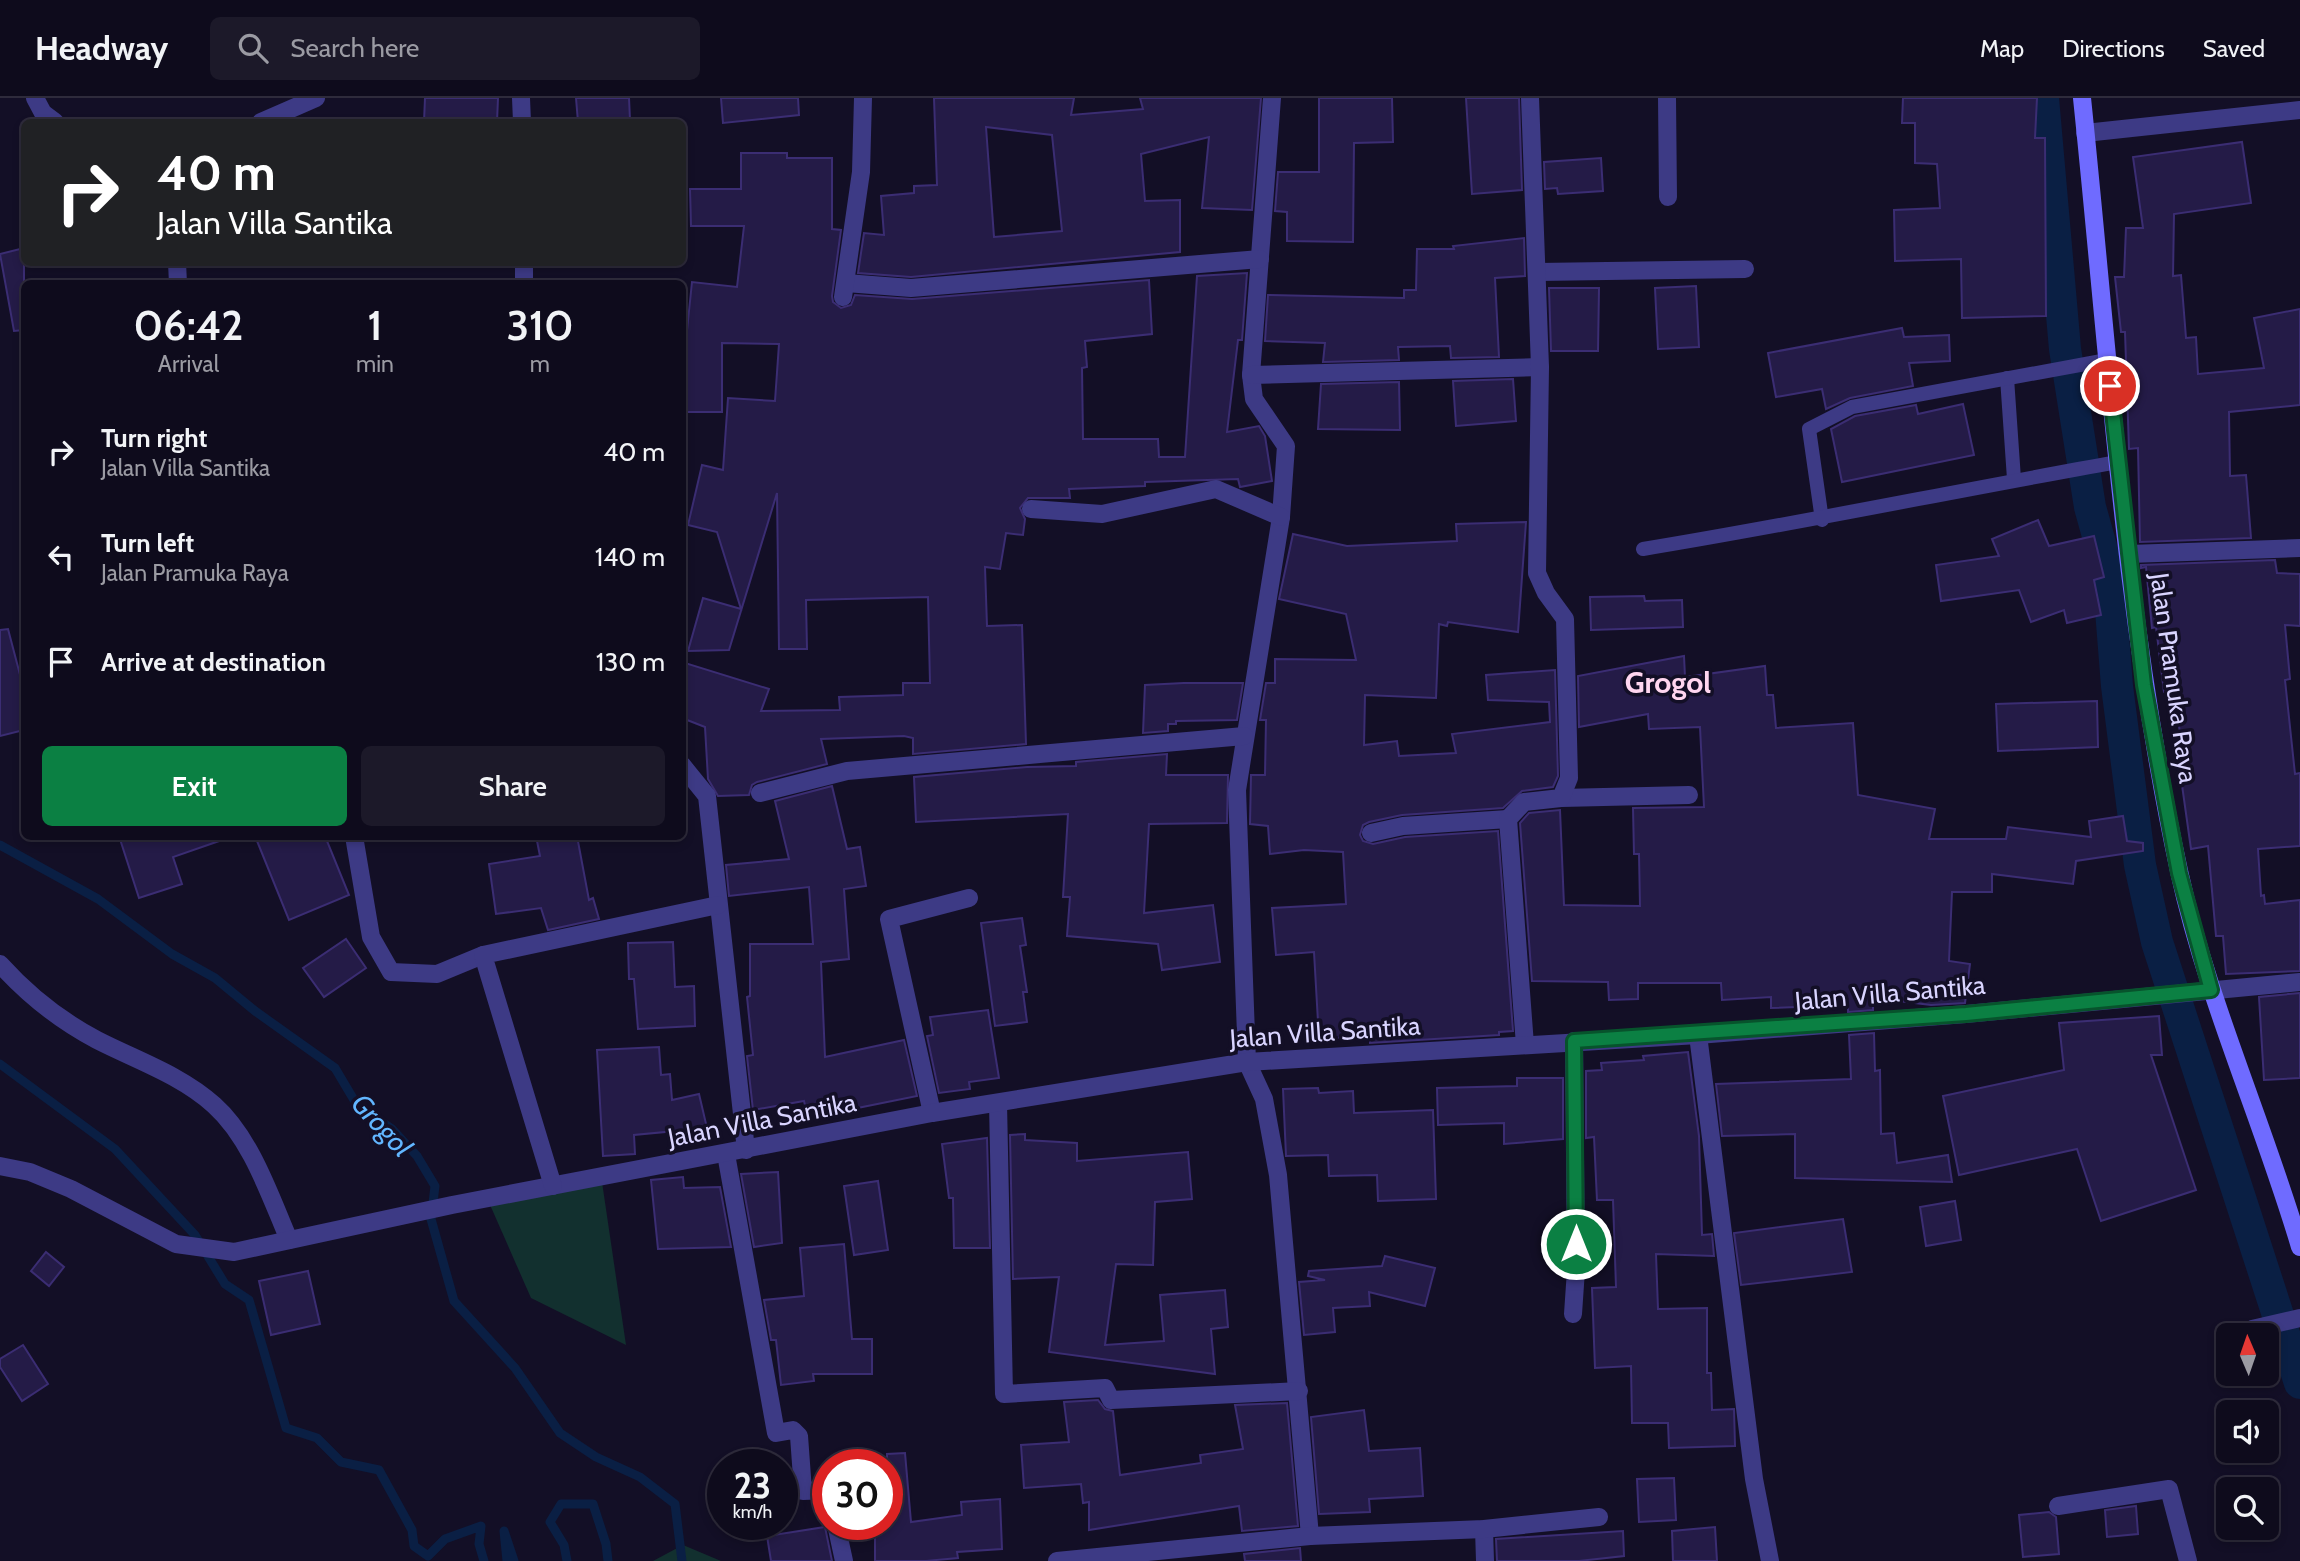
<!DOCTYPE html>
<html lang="en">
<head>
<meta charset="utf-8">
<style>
	:root { --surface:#0e0b1c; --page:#1c1929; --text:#f1f3f6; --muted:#9b9ba3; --line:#2e2b3b; --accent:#0b8043 }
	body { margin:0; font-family:Cabin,sans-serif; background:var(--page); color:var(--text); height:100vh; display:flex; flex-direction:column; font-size:26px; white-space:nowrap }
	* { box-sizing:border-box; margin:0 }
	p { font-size:23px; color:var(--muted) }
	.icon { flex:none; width:38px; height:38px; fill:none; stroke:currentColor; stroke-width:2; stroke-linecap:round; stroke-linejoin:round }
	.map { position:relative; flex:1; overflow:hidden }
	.panel { position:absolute; left:21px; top:182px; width:665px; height:560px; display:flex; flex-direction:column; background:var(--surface); border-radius:10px; box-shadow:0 4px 10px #0003,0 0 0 2px var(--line) }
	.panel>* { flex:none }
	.guide { position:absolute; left:21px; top:21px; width:665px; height:147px; border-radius:10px; box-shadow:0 4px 10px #0003,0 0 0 2px var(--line); background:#202124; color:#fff; overflow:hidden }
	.needle { width:46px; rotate:358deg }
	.controls { position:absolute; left:2216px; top:1225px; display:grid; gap:14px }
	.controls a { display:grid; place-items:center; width:63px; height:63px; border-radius:10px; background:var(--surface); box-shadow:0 4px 10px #0003,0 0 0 2px var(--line); font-size:35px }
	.speed { position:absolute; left:707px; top:1351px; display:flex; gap:14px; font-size:35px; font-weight:700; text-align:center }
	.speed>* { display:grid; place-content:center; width:91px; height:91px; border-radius:50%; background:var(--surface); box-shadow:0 4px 10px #0003,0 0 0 2px var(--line); line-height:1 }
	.speed small { font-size:18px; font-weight:400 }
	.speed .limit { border:10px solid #d22; background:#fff; color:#111 }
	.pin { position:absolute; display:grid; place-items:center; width:60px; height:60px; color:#fff; margin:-30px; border:4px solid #fff; border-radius:50%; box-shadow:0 2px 7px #0007 }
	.me { position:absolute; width:77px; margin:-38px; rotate:0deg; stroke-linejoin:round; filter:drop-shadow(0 0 5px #0008) }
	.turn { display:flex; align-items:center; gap:24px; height:147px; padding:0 21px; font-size:32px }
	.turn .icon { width:91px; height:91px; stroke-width:2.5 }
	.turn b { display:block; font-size:49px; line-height:60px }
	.eta { display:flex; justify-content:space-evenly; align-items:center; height:119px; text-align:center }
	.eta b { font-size:42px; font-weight:600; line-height:49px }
	.primary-button { display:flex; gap:14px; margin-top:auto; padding:14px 21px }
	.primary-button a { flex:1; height:80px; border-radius:10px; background:var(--accent); color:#fff; font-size:28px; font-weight:600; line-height:80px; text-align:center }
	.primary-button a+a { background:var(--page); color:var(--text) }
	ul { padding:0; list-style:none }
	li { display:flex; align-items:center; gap:21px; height:105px; padding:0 21px }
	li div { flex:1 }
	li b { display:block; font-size:26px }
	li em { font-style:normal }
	header { display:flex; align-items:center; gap:42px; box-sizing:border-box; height:98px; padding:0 35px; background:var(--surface); border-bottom:2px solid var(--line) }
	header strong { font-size:33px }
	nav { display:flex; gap:38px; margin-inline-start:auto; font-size:24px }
	.search { width:490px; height:63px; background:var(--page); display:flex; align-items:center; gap:18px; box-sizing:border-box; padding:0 24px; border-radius:10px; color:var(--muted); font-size:26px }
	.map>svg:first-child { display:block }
	.green { fill:#12302f }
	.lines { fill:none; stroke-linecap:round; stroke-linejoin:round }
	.stream { stroke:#0a1f44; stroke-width:9 }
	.canal { stroke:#0a1f44; stroke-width:32 }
	.building { fill:#241b47; stroke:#3b2d73; stroke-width:2; fill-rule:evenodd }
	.lane { stroke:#3d3a85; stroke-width:14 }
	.street { stroke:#3d3a85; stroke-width:18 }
	.secondary { stroke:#6f6bff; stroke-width:18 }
	.route-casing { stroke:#07532c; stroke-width:18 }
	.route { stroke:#0b8043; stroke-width:12 }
	.labels { text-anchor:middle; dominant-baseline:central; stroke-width:7; stroke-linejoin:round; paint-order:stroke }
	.street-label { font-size:26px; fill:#d9d4ff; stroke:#130f26 }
	.water-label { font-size:28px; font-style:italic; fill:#62b6ff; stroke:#130f26 }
	.quarter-label { font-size:30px; font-weight:bold; fill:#ffd6f0; stroke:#130f26 }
</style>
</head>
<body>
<header>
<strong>Headway</strong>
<div class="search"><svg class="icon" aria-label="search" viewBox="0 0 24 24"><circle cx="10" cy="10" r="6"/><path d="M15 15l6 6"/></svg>Search here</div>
<nav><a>Map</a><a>Directions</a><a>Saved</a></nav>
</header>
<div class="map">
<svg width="2300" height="1463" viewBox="0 0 2300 1463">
	<rect width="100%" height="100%" fill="#130f26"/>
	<g class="green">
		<path d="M602,1084L626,1247L531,1200L487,1100Z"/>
		<path d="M683,1447L721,1463H653Z"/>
	</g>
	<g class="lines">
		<g class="stream">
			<path d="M0,747L98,801L172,856L215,880L255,913L335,970L357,1007L392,1031L417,1058L435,1088L431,1121L454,1203L515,1270L560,1335L596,1359L640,1379L675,1406L682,1463"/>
			<path d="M0,966L115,1051L195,1137L225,1186L249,1202L286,1330L317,1340L341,1364L379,1372L412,1432L414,1448L428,1458L445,1441L481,1428L479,1446L484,1463"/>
			<path d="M507,1463L504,1433L514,1463"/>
			<path d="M567,1463L564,1447L550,1424L561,1406H593L606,1446L608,1463"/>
		</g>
		<path class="canal" d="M2043,0L2065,251L2090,409L2108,474L2117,588L2140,767L2157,844L2300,1285"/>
	</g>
	<g class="building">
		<path d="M425,0H498L497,24H424Z"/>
		<path d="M576,0H629L630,22L578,24Z"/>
		<path d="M721,0H798L799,17L723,25Z"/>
		<path d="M934,0H1074L1071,17L1143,11L1140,0H1261L1252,112L1202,110L1209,39L1141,56L1145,103L1180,102V154L911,179L858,175L864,135L884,137L881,98L914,95V88L937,87ZM986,29L1052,37L1062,133L994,139Z"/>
		<path d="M1319,0H1392L1393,44L1354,45L1353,144L1287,143V114L1275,113L1278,74H1319Z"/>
		<path d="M1466,0H1519L1522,92L1472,96Z"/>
		<path d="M1903,0H2037L2035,40H2045L2046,218L1962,220L1961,161L1895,163L1894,112L1940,110L1937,66L1915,65V25H1902Z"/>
		<path d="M2242,44L2251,105L2174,116L2173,178L2181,177L2186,240L2196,239L2198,276L2264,270L2254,220L2300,211V307L2229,314L2230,378L2246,377L2251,440L2140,444L2138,350L2129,351L2125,234H2121L2115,179H2124L2126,130H2143L2133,59Z"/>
		<path d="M741,55H787V60H832V131L841,132L832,198L833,204L841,210L851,207L855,197L912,201L1149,182L1152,236L1085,243L1087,269L1082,270L1083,341H1158L1159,359H1185L1197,178L1247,175L1242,242H1238L1227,334L1259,328L1265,338L1272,383L1240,389L1238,381L1145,384V388L1069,391L1070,400H1028L1020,410L1025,421L1023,437L1006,435L1000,471L985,469L987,528L1022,527L1026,646L913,656V640L904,638L821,641L827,666L757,684L752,687L749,697L718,698L708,681L705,629L682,620V564L769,591L761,613L840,612L839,599L903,597V585H930L928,499L806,502L807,551H779L777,395L729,552L688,553L703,500L741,511L717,434L688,427L702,367L723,372L728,300L775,303L779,246L722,245V314H686V242L692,184L737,189L744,128H691L690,91H741Z"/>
		<path d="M1601,60L1603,93L1558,96L1557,90L1545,91L1544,64Z"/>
		<path d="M1524,140L1525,178L1495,180L1499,259L1451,260L1450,248L1398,249L1399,262L1323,264L1325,245L1265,243L1268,197L1404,200V192H1416L1417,151H1454L1453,148Z"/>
		<path d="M24,150V232L14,233L0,156Z"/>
		<path d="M1696,188L1699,249L1658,251L1655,190Z"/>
		<path d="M1549,190H1599L1598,253H1551Z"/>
		<path d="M1902,230L1904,239L1949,237L1950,263L1909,265L1913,288L1850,300L1826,311L1822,291L1776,299L1768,255Z"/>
		<path d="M1513,281L1516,323L1456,328L1453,283Z"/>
		<path d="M1399,284L1400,332L1318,331L1321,286Z"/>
		<path d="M1963,306L1974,357L1842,384L1831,331L1855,318L1916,307L1918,316Z"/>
		<path d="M2038,422L2049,448L2094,438L2104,479L2094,482L2101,517L2067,525L2064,512L2031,524L2019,492L1941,503L1936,467L1999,458L1992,441Z"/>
		<path d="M1526,424L1518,534L1448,524L1447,528L1439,526L1436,600L1365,597L1364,647L1397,643L1399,658L1456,655L1452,636L1550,624L1549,604L1488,602L1486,577L1555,572L1558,678L1553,689L1522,693L1503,710L1402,717L1369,724L1363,727L1360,737L1363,743L1373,746L1405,739L1498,733L1513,933L1499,934V937L1370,945V938L1319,941L1314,854L1276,857L1272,810L1346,806L1343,754L1304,752L1270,756L1268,728L1250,726L1251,677H1265L1266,622H1260L1266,585H1275V561L1356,562L1346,516L1279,501L1293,436L1347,448L1457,443L1456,426Z"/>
		<path d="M2275,462L2277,475L2300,476V528L2285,527L2290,581L2285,582L2295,676L2300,675V748L2258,751L2261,798L2264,797L2265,806L2300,802V873L2226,876L2223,838H2216L2208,748L2191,751L2181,680H2185L2175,593L2164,594L2156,529L2152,530L2146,469L2141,470V467Z"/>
		<path d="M1644,498L1645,503L1682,502L1683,529L1591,532L1590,499Z"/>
		<path d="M8,531L24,592V632L0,638V532Z"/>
		<path d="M1684,558L1685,579L1765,568L1767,597H1773L1776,630L1853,625L1858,697L1935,711L1929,741H2006L2008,729L2091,739L2089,723L2123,718L2127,743L2143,745V753L2076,763L2073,786L1992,776V794H1952L1949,863L1970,866L1965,905L1931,907L1873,900V912L1848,914V907L1771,910V899L1722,902L1721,885H1638V901L1609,902L1608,884L1532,883L1520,725L1529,715L1560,712L1564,807L1640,808L1639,756H1634L1633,710L1704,709L1700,629L1649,631L1648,616L1579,629L1578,578Z"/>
		<path d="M1184,585H1243L1237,622L1176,623V626H1168V633L1143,635L1145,587Z"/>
		<path d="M2097,603L2098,649L1998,653L1996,606Z"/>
		<path d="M1167,656L1166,677H1228L1227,725L1149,726L1144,815L1213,807L1220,864L1162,872L1158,846L1067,838L1070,799H1063L1068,716L916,724L914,679L1027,669L1076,668V664Z"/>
		<path d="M832,688L847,751L860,749L866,788L844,791L849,861L821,864L825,959L904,942L917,998L808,1020L804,1003L753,1012L747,958L753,957L747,899L750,898V846H813L809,789L729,798L726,767L789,761L775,703Z"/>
		<path d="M119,738H221L222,742L173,759L182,786L139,800Z"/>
		<path d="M255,738H325L349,797L289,822Z"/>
		<path d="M536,738H577L589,802L593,800L599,821L548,832L541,810L496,816L489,766L540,758Z"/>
		<path d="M1022,820L1026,847L1020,848L1027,894H1023L1027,924L995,928L981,825Z"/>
		<path d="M346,841L366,870L324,899L303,870Z"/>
		<path d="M673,844L675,889L694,888L695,928L638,931L634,881H629L628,845Z"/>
		<path d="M2300,895V980L2264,982L2259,899Z"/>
		<path d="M988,912L999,980L969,984L970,991L939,995L927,938L933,937L930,919Z"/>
		<path d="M2159,918L2162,957H2151L2196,1092L2101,1123L2077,1051L1959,1077L1943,998L2064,972L2059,925Z"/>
		<path d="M1874,935L1875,973L1880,972L1881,1036L1894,1035L1897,1065L1948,1057L1952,1084L1795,1080V1036L1722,1038L1716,986L1851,981L1849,937Z"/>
		<path d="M659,949L661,977L670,976L672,1002L699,996L707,1030L634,1037L635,1056L603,1058L597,952Z"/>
		<path d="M1688,954L1699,1038L1702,1137L1712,1136L1714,1158L1656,1156L1658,1211L1707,1210V1275H1711L1712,1312L1734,1311L1735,1348L1669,1350L1668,1325H1632L1631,1268L1595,1270L1592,1190L1616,1189L1613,1102H1597L1594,1039L1586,1040V973L1602,972L1601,965L1644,962L1643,958Z"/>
		<path d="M1517,980H1563V1041L1504,1046V1025L1438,1027L1437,990L1517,988Z"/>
		<path d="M1318,990L1319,995L1353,993L1354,1015L1433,1012L1436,1101L1378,1103L1377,1077L1329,1078L1328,1057L1286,1058L1283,991Z"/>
		<path d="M1025,1036V1042L1077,1045V1063L1188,1054L1192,1101L1155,1104L1153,1167L1116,1166L1105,1247L1164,1243L1160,1197L1225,1192L1228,1229L1211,1231L1215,1276L1049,1254L1059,1179L1013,1181L1010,1037Z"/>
		<path d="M987,1040L990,1150H954L953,1100H949L942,1046Z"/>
		<path d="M778,1074L782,1145L754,1149L741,1076Z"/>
		<path d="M683,1079L684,1090L720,1089L731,1149L658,1151L651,1082Z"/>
		<path d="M878,1083L888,1152L854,1157L844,1088Z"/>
		<path d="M1955,1103L1961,1142L1926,1148L1920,1109Z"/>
		<path d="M1843,1121L1852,1174L1741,1187L1734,1135Z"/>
		<path d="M844,1146L852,1241H872V1276H813L814,1283L781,1287L776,1242H771L764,1202L804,1198L800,1150Z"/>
		<path d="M46,1154L64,1169L49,1188L31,1173Z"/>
		<path d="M1385,1158L1435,1170L1425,1208L1369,1194L1370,1208L1333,1210L1335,1234L1304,1237L1299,1184L1325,1182L1308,1178L1309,1173L1382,1168Z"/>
		<path d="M308,1173L320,1226L271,1237L259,1183Z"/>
		<path d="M23,1247L48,1286L22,1303L0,1269V1261Z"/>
		<path d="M1098,1302L1105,1311L1113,1313L1120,1377L1201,1365L1200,1357L1243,1351L1235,1307L1287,1305L1298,1428L1242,1433L1239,1408L1089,1432V1404L1083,1405L1081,1386L1024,1390L1021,1347L1069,1344L1064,1304Z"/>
		<path d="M1364,1312L1369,1353L1420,1350L1423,1398L1369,1401L1370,1414L1319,1416L1311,1319Z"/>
		<path d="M905,1355L911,1424L962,1417L961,1404L1000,1401L1002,1451L957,1454L958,1460L926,1463H875V1429H887V1356Z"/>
		<path d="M1674,1380L1676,1422L1639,1424L1637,1381Z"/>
		<path d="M2136,1408L2138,1436L2107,1439L2105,1412Z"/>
		<path d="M2049,1414L2056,1419L2059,1456L2023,1459L2019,1417Z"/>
		<path d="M825,1429L832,1463H771L767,1438Z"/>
		<path d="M1715,1429L1717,1463H1673L1672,1433Z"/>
		<path d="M1623,1433L1624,1458L1579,1463H1497L1496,1441Z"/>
		<path d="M1300,1450L1301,1463H1245L1244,1456Z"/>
	</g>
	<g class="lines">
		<g class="lane">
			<path d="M2007,280L2014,381"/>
			<path d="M1822,422L1809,331L1852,309L2107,262"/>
			<path d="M1643,451C1802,425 1959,392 2118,364"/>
		</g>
		<g class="street">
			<path d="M35,0L43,15L55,24"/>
			<path d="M521,0L522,24"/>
			<path d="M1272,0L1251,277L1254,301L1286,348L1281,419L1237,692L1247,964L1264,1001L1278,1077L1310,1438"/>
			<path d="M1667,0L1668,99"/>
			<path d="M261,24L316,0"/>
			<path d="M2085,35L2300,12"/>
			<path d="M177,164L178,186"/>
			<path d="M1538,174L1745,171"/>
			<path d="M846,185L911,190L1260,161"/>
			<path d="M524,186V164"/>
			<path d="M843,199L861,74L863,0"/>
			<path d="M1251,277L1540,269"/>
			<path d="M1031,411L1102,416L1216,391L1281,419"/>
			<path d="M2129,456L2300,450"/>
			<path d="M682,667L707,698L746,1052"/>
			<path d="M760,695L847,673L1244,638"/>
			<path d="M1561,700L1689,697"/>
			<path d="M1371,735L1403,728L1508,721"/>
			<path d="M354,738L371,839L391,874L437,876L483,857"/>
			<path d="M0,866C27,896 61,923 97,942C136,962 181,977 214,1007C251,1040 270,1098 289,1142"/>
			<path d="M1698,937L1754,1381L1770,1463"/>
			<path d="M1525,947L1508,721L1524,704L1561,700L1569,680L1565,521L1546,495L1537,475L1540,269L1530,0"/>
			<path d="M998,1005L1004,1296L1105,1290L1111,1302L1299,1293"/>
			<path d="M932,1015L889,821L969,800"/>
			<path d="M726,1056L776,1335L793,1332L799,1338L803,1393L828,1392"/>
			<path d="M0,1068L30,1074L71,1091L176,1146L234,1154L452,1107L932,1015L1247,964L1698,937L1966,916L2300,884"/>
			<path d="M553,1088L483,857L718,807"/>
			<path d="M1573,1216L1576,1172L1574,943"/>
			<path d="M2252,1231L2300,1220"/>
			<path d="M2058,1408L2169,1391L2188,1463"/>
			<path d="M836,1426L844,1463"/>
			<path d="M1484,1431L1485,1463"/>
			<path d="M1057,1463L1310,1438L1484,1431L1599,1419"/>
		</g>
		<path class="secondary" d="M2082,0C2109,258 2124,519 2179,773C2207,902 2263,1023 2300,1149"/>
	</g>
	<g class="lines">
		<defs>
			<path id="route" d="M1576,1146L1574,943L1966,916L2211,892L2179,775L2144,587L2110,288"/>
		</defs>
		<use href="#route" class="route-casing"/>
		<use href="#route" class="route"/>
	</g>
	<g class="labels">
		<g class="street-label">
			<text transform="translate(2174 580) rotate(82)">Jalan Pramuka Raya</text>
			<text transform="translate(1890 895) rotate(-5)">Jalan Villa Santika</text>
			<text transform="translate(1325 934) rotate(-4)">Jalan Villa Santika</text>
			<text transform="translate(762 1022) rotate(-11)">Jalan Villa Santika</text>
		</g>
		<g class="water-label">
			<text transform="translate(382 1027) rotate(47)">Grogol</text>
		</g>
		<g class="quarter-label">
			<text x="1668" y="584">Grogol</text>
		</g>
	</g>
</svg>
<div class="controls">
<a><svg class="needle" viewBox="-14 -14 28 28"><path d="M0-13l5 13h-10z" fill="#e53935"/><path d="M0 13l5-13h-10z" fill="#9b9ba3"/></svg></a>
<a><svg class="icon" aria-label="sound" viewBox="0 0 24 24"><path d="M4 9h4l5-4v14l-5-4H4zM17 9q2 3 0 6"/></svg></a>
<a><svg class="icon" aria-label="search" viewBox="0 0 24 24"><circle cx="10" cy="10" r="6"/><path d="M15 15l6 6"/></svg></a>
</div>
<div class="speed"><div>23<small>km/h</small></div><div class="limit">30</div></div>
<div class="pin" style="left:2110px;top:288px;background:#d93025"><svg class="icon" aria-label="arrive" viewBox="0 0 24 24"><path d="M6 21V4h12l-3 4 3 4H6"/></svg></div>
<svg class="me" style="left:1576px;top:1146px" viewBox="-20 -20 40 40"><circle r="17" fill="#0b8043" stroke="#fff" stroke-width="3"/><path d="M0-11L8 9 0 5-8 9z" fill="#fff"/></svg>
<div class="guide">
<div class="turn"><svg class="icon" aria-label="right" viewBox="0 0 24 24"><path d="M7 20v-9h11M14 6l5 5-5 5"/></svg><div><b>40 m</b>Jalan Villa Santika</div></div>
</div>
<section class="panel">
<div class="eta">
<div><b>06:42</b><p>Arrival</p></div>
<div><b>1</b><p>min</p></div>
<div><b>310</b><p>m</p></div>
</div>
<ul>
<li><svg class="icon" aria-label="right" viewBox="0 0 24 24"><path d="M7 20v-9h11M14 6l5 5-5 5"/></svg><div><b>Turn right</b><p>Jalan Villa Santika</p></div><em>40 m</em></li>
<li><svg class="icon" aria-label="left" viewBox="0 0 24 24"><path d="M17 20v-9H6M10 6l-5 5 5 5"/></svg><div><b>Turn left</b><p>Jalan Pramuka Raya</p></div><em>140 m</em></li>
<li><svg class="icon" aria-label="arrive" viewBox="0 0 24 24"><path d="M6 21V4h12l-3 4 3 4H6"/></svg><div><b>Arrive at destination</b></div><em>130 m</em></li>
</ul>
<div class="primary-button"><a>Exit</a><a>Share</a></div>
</section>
</div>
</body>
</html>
